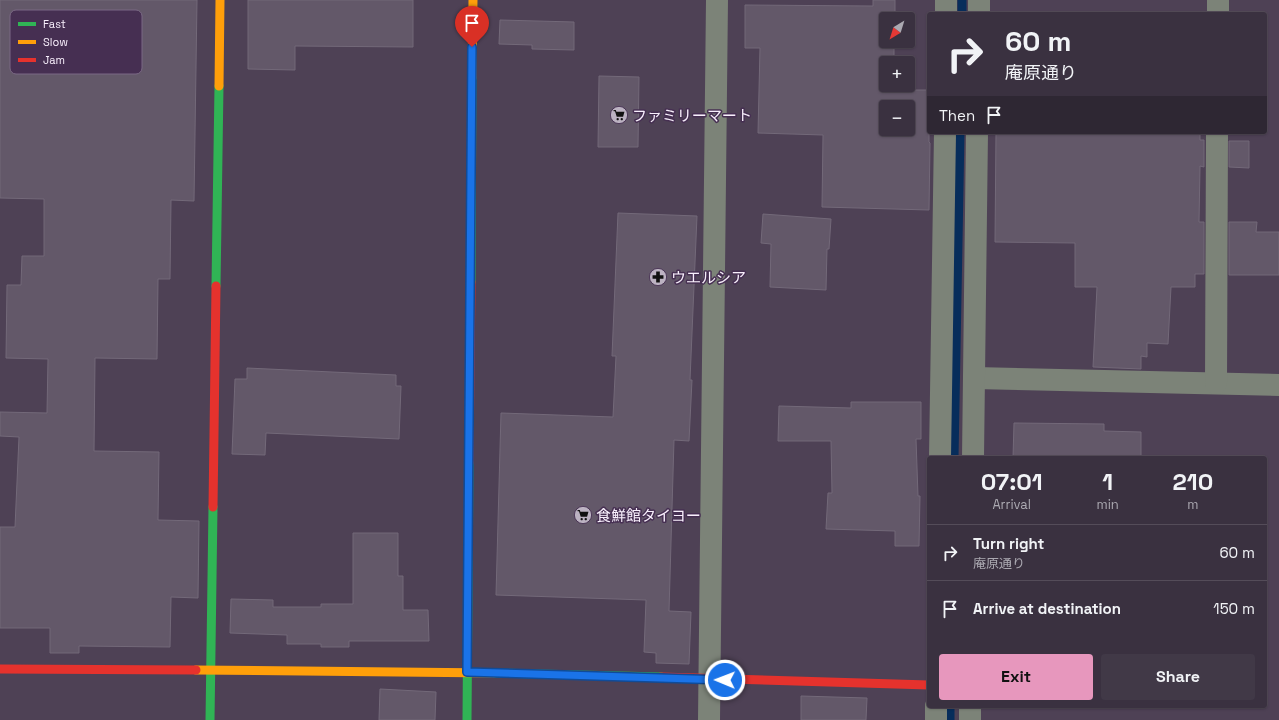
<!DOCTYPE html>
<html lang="en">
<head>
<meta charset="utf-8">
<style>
	:root { --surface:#3a3140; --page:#413947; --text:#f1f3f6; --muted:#aba9b1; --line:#544c59; --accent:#e797bd }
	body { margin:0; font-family:"Space Grotesk","Noto Sans JP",sans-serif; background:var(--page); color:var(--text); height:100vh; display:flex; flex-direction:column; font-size:15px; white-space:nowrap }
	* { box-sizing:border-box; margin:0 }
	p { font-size:13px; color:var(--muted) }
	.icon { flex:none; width:22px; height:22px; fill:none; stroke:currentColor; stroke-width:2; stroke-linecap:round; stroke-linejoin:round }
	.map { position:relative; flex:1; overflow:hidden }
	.details { position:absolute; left:927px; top:456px; width:340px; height:252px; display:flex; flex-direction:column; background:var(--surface); border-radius:4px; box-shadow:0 1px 3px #0004,0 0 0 1px var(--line) }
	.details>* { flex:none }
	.hud { position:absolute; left:927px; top:12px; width:340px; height:122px; border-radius:4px; box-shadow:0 1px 3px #0004,0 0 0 1px var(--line); background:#3a3140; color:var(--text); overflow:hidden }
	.needle { width:26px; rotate:218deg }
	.buttons { position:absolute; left:879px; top:12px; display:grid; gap:8px }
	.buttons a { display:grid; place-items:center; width:36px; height:36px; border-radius:4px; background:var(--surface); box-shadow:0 1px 3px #0004,0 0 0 1px var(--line); font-size:20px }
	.pin { position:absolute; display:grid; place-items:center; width:34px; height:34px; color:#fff; margin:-41px -17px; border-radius:50% 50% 50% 0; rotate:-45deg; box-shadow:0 0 4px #0007 }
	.pin .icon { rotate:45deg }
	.me { position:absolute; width:44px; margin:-22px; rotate:271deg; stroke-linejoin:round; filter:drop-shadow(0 0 3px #0008) }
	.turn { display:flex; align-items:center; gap:14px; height:84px; padding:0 12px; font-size:18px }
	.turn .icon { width:52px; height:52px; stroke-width:2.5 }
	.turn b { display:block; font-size:28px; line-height:34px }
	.then { display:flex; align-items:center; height:38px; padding:0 12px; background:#0003; gap:8px; font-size:15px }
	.eta { display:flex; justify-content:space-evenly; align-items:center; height:68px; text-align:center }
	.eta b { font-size:24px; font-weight:700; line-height:28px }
	.action { display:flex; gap:8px; margin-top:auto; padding:8px 12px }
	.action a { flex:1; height:46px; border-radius:4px; background:var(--accent); color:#111; font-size:16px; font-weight:700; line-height:46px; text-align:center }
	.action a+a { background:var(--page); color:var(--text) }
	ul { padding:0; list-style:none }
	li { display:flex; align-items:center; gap:12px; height:56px; padding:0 12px; border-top:1px solid var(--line) }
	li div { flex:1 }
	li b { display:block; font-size:15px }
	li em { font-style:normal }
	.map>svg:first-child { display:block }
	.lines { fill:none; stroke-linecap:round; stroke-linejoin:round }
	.stream { stroke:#072d5b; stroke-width:9 }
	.building { fill:#635869; stroke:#736979; fill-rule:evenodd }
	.street { stroke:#7c8378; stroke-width:22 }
	.fast { stroke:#30b455; stroke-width:9 }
	.slow { stroke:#ff9f0a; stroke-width:9 }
	.jam { stroke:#e5322d; stroke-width:9 }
	.route-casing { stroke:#114b97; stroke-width:10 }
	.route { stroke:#1a73e8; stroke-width:7 }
	.labels { text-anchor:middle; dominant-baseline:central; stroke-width:3; stroke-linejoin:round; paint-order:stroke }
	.poi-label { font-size:15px; fill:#f8effc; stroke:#462f52; text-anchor:start }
	.key { fill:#462f52; stroke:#7b6985; stroke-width:1 }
	.key-label { font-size:11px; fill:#f8effc }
</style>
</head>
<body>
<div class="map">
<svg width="1279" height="720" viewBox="0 0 1279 720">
	<rect width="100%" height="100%" fill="#4e4155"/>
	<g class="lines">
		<g class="stream">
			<path d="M962,14V0"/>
			<path d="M954,458L960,132"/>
			<path d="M950,720V706"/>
		</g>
	</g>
	<g class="building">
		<path d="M0,0H197L194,201L171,200L170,279H158L157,359L95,358L94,451L159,452L158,520L199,521L198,598L171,597L170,647L79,646V653H50V628H0V527H15L19,437L0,436V412L47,413L48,359L6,358L7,285H21L22,256H44V199L0,198Z"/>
		<path d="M248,0H413V47L295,46V70L248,69Z"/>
		<path d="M873,0H895V19H886V41H894V63H886V85H908V78H913V90H929V142L930,143L929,210L822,207L823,135L758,133L760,48H745V5L873,6ZM886,107H908V129H886Z"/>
		<path d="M500,20L574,22V50L532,49V45L499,44Z"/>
		<path d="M599,76L639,77L638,147H598Z"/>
		<path d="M996,132H1200V140H1204V167L1200,166L1199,222H1204V274H1195V287H1171L1168,344L1147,343V357L1141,356V369L1093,367L1097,287H1075V243L995,242Z"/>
		<path d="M1229,141H1249V168L1229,167Z"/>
		<path d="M618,213L697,216L690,380H692L689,441L674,440L669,611L691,612L689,664L656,663V653L644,652L646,600L496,595L501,413L613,417L616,356H612Z"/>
		<path d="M763,214L831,219L829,249H827L826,290L770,287L771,244L761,243Z"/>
		<path d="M1229,222H1257L1256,232H1279V275H1229Z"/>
		<path d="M247,368L396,375V386H401L399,439L266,433L265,455L232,454L235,379H247Z"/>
		<path d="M851,402H921V439H916L918,496H920L919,546H895V531L826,529L828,493H832L831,441H778L779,406L851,408Z"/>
		<path d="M1014,423L1104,424V431L1141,432V458H1013Z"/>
		<path d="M353,533H398V576H403V610H428L429,641H349V647H321V644H287V635L230,633L231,599L273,600V607H321V604H353Z"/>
		<path d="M380,689L436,692L435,720H379Z"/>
		<path d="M801,696L867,698L866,720H801Z"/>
	</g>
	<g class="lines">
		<g class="street">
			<path d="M946,14V0"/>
			<path d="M979,14V0"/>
			<path d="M1218,14V0"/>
			<path d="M974,378L1279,385"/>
			<path d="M1216,383L1217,132"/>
			<path d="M940,458L945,132"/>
			<path d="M973,458L977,132"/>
			<path d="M709,720L717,0"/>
			<path d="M936,720V706"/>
			<path d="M970,720V706"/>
		</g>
		<g class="fast">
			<path d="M471,282L472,78"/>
			<path d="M216,286L219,86"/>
			<path d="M494,673L661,677"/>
			<path d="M210,720L213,507"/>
			<path d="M467,720L469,463"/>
		</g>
		<g class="slow">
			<path d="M472,78L473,0"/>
			<path d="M219,86L220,0"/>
			<path d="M196,670L494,673"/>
		</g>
		<g class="jam">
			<path d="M469,463L471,282"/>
			<path d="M213,507L216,286"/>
			<path d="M0,669L196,670"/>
			<path d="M661,677L929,685"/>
		</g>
	</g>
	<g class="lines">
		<defs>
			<path id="route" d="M472,47L467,672L725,680"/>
		</defs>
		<use href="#route" class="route-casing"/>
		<use href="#route" class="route"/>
	</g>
	<defs>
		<symbol id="supermarket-disc" viewBox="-11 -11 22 22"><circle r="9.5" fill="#bcb2c2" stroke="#462f52"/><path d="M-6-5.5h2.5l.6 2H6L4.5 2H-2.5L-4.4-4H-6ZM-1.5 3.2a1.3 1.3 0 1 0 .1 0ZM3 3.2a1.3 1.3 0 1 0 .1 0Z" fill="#111"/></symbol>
		<symbol id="pharmacy-disc" viewBox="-11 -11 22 22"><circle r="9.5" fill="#bcb2c2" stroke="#462f52"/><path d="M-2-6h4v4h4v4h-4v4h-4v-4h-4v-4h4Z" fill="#111"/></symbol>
	</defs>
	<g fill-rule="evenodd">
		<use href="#supermarket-disc" x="609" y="105" width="20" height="20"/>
		<use href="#pharmacy-disc" x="648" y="267" width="20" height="20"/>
		<use href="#supermarket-disc" x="573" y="505" width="20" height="20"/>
	</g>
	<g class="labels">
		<g class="poi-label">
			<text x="632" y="115">ファミリーマート</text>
			<text x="671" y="277">ウエルシア</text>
			<text x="596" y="515">食鮮館タイヨー</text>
		</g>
	</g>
	<rect x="10" y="10" width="132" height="64" rx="6" class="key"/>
	<rect x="18" y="22" width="18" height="4" fill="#30b455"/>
	<rect x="18" y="40" width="18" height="4" fill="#ff9f0a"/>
	<rect x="18" y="58" width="18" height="4" fill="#e5322d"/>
	<g class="key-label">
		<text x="43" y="28">Fast</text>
		<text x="43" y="46">Slow</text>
		<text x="43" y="64">Jam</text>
	</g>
</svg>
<div class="buttons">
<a><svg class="needle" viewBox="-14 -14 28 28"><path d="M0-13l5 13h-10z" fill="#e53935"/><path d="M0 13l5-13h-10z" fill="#aba9b1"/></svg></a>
<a>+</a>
<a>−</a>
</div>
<div class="pin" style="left:472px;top:47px;background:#d93025"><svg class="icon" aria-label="arrive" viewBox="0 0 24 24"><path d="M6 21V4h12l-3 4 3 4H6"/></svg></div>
<svg class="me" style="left:725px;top:680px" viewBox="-20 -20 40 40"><circle r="17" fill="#1a73e8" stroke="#fff" stroke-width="3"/><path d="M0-11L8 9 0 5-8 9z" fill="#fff"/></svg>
<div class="hud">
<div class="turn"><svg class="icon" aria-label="right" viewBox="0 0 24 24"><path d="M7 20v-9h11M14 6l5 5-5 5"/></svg><div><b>60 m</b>庵原通り</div></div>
<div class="then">Then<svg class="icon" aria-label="arrive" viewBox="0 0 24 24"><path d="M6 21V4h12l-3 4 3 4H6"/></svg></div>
</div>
<section class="details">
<div class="eta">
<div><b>07:01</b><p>Arrival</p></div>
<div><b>1</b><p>min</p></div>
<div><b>210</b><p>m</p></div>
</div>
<ul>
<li><svg class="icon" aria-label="right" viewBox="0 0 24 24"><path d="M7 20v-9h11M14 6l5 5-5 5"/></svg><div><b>Turn right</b><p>庵原通り</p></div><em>60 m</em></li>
<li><svg class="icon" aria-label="arrive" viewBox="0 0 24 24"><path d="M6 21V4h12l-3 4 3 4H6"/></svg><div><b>Arrive at destination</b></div><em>150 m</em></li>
</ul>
<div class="action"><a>Exit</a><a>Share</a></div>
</section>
</div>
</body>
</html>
